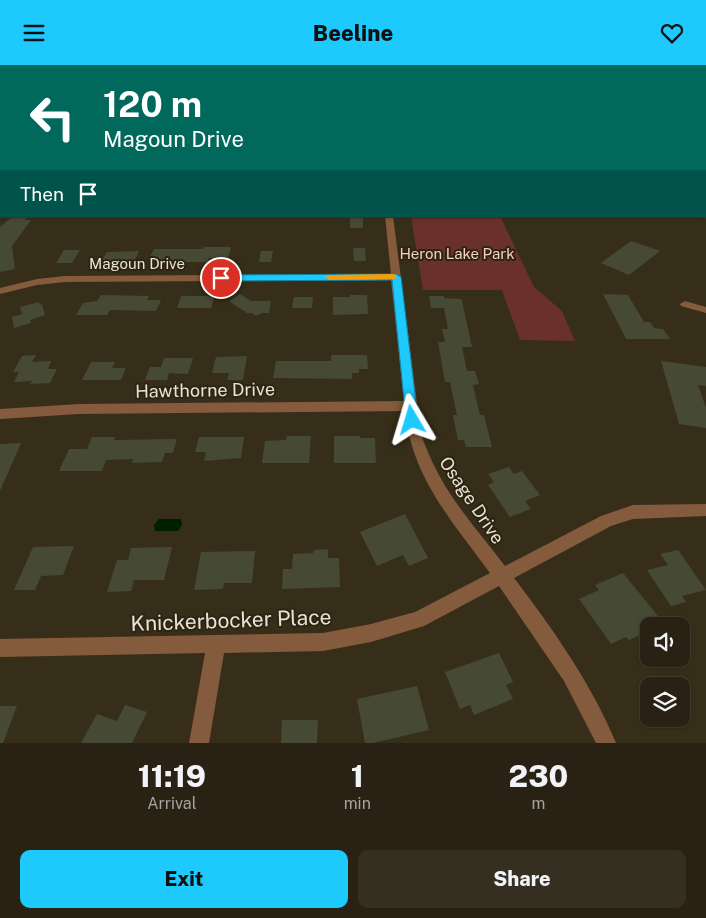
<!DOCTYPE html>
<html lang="en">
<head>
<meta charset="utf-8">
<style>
	:root { --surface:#292214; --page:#352f22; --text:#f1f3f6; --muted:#a5a4a0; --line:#453f34; --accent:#1dc9fd }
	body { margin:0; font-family:"Public Sans",sans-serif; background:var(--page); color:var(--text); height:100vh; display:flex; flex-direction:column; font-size:19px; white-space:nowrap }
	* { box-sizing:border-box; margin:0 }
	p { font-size:16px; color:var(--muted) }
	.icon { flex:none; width:28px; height:28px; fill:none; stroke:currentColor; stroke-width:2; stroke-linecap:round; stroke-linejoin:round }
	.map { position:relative; height:678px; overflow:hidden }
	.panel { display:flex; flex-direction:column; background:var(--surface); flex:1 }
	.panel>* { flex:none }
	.hud { position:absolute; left:0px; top:0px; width:706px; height:152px; box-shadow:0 1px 4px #0004,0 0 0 1px var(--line); background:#00695c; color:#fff; overflow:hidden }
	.tools { position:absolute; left:640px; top:552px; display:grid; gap:10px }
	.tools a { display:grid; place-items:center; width:50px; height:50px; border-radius:10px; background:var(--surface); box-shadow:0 1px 4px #0004,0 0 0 1px var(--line); font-size:25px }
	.pin { position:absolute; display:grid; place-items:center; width:42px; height:42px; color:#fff; margin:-21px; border:2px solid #fff; border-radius:50%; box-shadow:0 1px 5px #0007 }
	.me { position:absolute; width:55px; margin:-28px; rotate:353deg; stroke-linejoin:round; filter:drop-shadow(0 0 4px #0008) }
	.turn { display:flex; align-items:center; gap:18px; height:105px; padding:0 20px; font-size:22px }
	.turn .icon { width:65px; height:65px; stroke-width:2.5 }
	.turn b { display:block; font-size:35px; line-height:42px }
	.then { display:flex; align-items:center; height:48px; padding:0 20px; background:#0003; gap:10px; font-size:19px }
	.eta { display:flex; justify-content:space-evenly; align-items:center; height:85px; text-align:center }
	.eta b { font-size:30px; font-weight:800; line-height:35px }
	.action { display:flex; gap:10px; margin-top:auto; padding:10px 20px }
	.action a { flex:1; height:58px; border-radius:10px; background:var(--accent); color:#111; font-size:20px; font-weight:800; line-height:58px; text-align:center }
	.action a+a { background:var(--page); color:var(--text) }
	header { display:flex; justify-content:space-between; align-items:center; height:65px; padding:0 20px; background:var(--accent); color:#111; font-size:22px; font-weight:800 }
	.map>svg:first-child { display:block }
	.green { fill:#693129 }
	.water { fill:#001e00 }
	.building { fill:#464933 }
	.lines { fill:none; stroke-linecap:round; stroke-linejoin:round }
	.service { fill:#845b3c; fill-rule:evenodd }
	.minor { fill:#845b3c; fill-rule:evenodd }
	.tertiary { fill:#845b3c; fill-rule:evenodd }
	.rail-casing { stroke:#a69f90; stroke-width:2.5 }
	.rail { stroke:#2d2411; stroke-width:2; stroke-dasharray:5; stroke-linecap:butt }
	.route { fill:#1dc9fd; stroke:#1383a4 }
	.slow { fill:#f59e0b }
	.labels { text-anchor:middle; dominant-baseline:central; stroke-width:4; stroke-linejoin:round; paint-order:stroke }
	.far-park-label { font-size:15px; fill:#f8cdc5; stroke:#2d2411 }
	.far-street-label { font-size:15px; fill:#e9e3d7; stroke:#2d2411 }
	.street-label { font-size:18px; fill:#e9e3d7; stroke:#2d2411 }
	.near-street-label { font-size:21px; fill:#e9e3d7; stroke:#2d2411 }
</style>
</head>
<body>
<header><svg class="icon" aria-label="menu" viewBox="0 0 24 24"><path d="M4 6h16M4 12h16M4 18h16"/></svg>Beeline<svg class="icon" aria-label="heart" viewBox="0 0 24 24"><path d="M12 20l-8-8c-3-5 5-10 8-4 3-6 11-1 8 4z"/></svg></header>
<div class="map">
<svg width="706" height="678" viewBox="0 0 706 678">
	<rect width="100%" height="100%" fill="#372e1a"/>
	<path class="green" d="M411,151H500L534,222L562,246L575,276L520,275L502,225H423Z"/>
	<path class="water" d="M159,454H181L182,460L178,466H155L154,460Z"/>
	<g class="building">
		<path d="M13,151H29L25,155H31L12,181L15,204L0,207V162Z"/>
		<rect x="350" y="151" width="13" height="12"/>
		<path d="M631,176L660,186L629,210L601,198Z"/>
		<path d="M204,182H231L228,193H209L208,197H162L163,195L149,194L154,184H203Z"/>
		<path d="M353,183H365L366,196H354Z"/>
		<path d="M64,185H80L72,198H56Z"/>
		<path d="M139,186L134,197H101L107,187Z"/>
		<path d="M261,186H273L271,197H259Z"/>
		<path d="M240,229L251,236H271L269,248H262L256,251L252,248H247L229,236Z"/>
		<path d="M603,229L628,230L644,257H650L654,263L663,264L670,274H626Z"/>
		<path d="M101,230L149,231L147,235H161L156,246L110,245L107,250H76L83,238L97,236Z"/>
		<path d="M350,230H367L368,249L333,250V232H350Z"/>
		<path d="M181,231H215L211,243H177Z"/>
		<path d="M429,231H444V233L461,234L462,236L472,282H462L467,306H475L479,319L473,320L480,350H484L492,382H466L464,375H458L453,350H457L450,317H445L438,277H445L442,264H448L444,243H431Z"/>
		<path d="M294,232H313L312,243H292Z"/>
		<path d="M39,237L40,240L42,239L45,250L30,255L31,258L14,263L12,252L22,249L20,242Z"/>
		<path d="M36,290L32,297L51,296L48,304H57L50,318L30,319L32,316L14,317L19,307H13L22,291Z"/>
		<path d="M331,290H367L368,304H359V308H352V314L273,313L276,296H331Z"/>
		<path d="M247,291L243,315H227L229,308H212L216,292Z"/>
		<path d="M164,293H193L188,309L169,308L167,315H145L150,302H161Z"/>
		<path d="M661,296L706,302V321L698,320L706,343V363L679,359Z"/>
		<path d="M91,297H115L112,303H126L121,315H82Z"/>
		<path d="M287,371H311L309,398H262L265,376L286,375Z"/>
		<path d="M334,371H360V373H375L376,398H334Z"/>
		<path d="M92,372H115L114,375L177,374L173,388H165L162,397L132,398L133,394L106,395L102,406H59L69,384H87Z"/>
		<path d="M199,372H244L241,393L204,396L206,387H195Z"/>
		<path d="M21,378L0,426V379Z"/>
		<path d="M509,402L514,409L522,406L540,430L525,436L531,444L510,452L488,420L494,417L488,409Z"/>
		<path d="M405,449L428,493L409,501L403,490L377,501L360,467Z"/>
		<path d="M74,481L63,510L41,511L35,525H14L33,482Z"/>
		<path d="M172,482L164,515H134L131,526L107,527L117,495H128L131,483Z"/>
		<path d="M328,484V493H339L340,522L282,524L283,504H292L293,489L313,488L314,485Z"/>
		<path d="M678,485L706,525L682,531L686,537L671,541L647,505L668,500L660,489Z"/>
		<path d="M255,486L252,518H224L223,524L194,525L201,487Z"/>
		<path d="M623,508L658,551L642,559L648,566L629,575L626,572L611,579L579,534L599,525L595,520Z"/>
		<path d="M499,588L513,617L506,620L513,634L474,650L470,640L460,644L445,607Z"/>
		<path d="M417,621L429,665L373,678H365L357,634Z"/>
		<path d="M125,640L147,647L132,678H81L97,649L117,656Z"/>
		<path d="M0,641H17L3,678H0Z"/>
		<path d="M282,655H318L317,678H281Z"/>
	</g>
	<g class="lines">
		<g class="service">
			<rect x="372" y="0" width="4" height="1"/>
			<path d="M425,0H429L430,1H426Z"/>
		</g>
		<g class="minor">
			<rect x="540" y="0" width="5" height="1"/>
			<path d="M699,0H705V1H700Z"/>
			<rect x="705" y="141" width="1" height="5"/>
			<path d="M385,151H393L421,369C440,425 470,455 505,501L601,451L633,440L706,439V451L633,454L611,461L514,513C553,564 591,618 616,678H596L564,616L499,521L424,561L371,577L323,586L224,588L209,678H189L205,588L0,592V574L323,568L371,559L415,547L490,508C452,456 412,413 405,346L79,349L0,354V344L79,339L404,336L391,215L65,217L37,220L0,229V223L37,214L65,211L391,209Z"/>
			<path d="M685,236L706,242V248L681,241L680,239Z"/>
		</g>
		<g class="tertiary">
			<path d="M133,0H365L133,1Z"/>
			<path d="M1,17V21L0,22V18Z"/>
		</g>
		<defs>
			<path id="rail" d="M193,1L198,0"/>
		</defs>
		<use href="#rail" class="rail-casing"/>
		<use href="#rail" class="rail"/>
	</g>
	<path class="route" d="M396,209L401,212L418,355L412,359L406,355L392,215L221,216L217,213L221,210Z"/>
	<path class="slow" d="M393,209L396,210V214L329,215L325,212L329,210Z"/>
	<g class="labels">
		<g class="far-park-label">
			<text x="457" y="188">Heron Lake Park</text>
		</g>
		<g class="far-street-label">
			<text x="137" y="198">Magoun Drive</text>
		</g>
		<g class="street-label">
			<text transform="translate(205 325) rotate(-1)">Hawthorne Drive</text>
			<text transform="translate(472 435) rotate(56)">Osage Drive</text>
		</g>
		<g class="near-street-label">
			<text transform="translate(231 555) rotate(-2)">Knickerbocker Place</text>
		</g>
	</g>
</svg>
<div class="tools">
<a><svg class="icon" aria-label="sound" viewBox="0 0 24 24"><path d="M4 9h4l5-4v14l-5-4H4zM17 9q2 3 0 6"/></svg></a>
<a><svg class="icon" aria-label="layers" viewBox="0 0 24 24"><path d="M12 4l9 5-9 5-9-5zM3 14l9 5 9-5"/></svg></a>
</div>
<div class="pin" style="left:221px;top:213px;background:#d93025"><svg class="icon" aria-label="arrive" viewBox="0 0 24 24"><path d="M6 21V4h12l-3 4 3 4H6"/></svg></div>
<svg class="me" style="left:412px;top:355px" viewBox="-20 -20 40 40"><path d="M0-17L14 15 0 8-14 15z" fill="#1dc9fd" stroke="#fff" stroke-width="4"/></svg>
<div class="hud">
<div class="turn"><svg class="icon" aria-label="left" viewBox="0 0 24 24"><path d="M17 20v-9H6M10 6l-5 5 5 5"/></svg><div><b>120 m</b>Magoun Drive</div></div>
<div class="then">Then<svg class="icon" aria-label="arrive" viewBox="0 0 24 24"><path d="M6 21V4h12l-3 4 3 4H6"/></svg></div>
</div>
</div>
<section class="panel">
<div class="eta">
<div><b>11:19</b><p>Arrival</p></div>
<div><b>1</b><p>min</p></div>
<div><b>230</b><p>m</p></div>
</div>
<div class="action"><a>Exit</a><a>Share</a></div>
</section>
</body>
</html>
